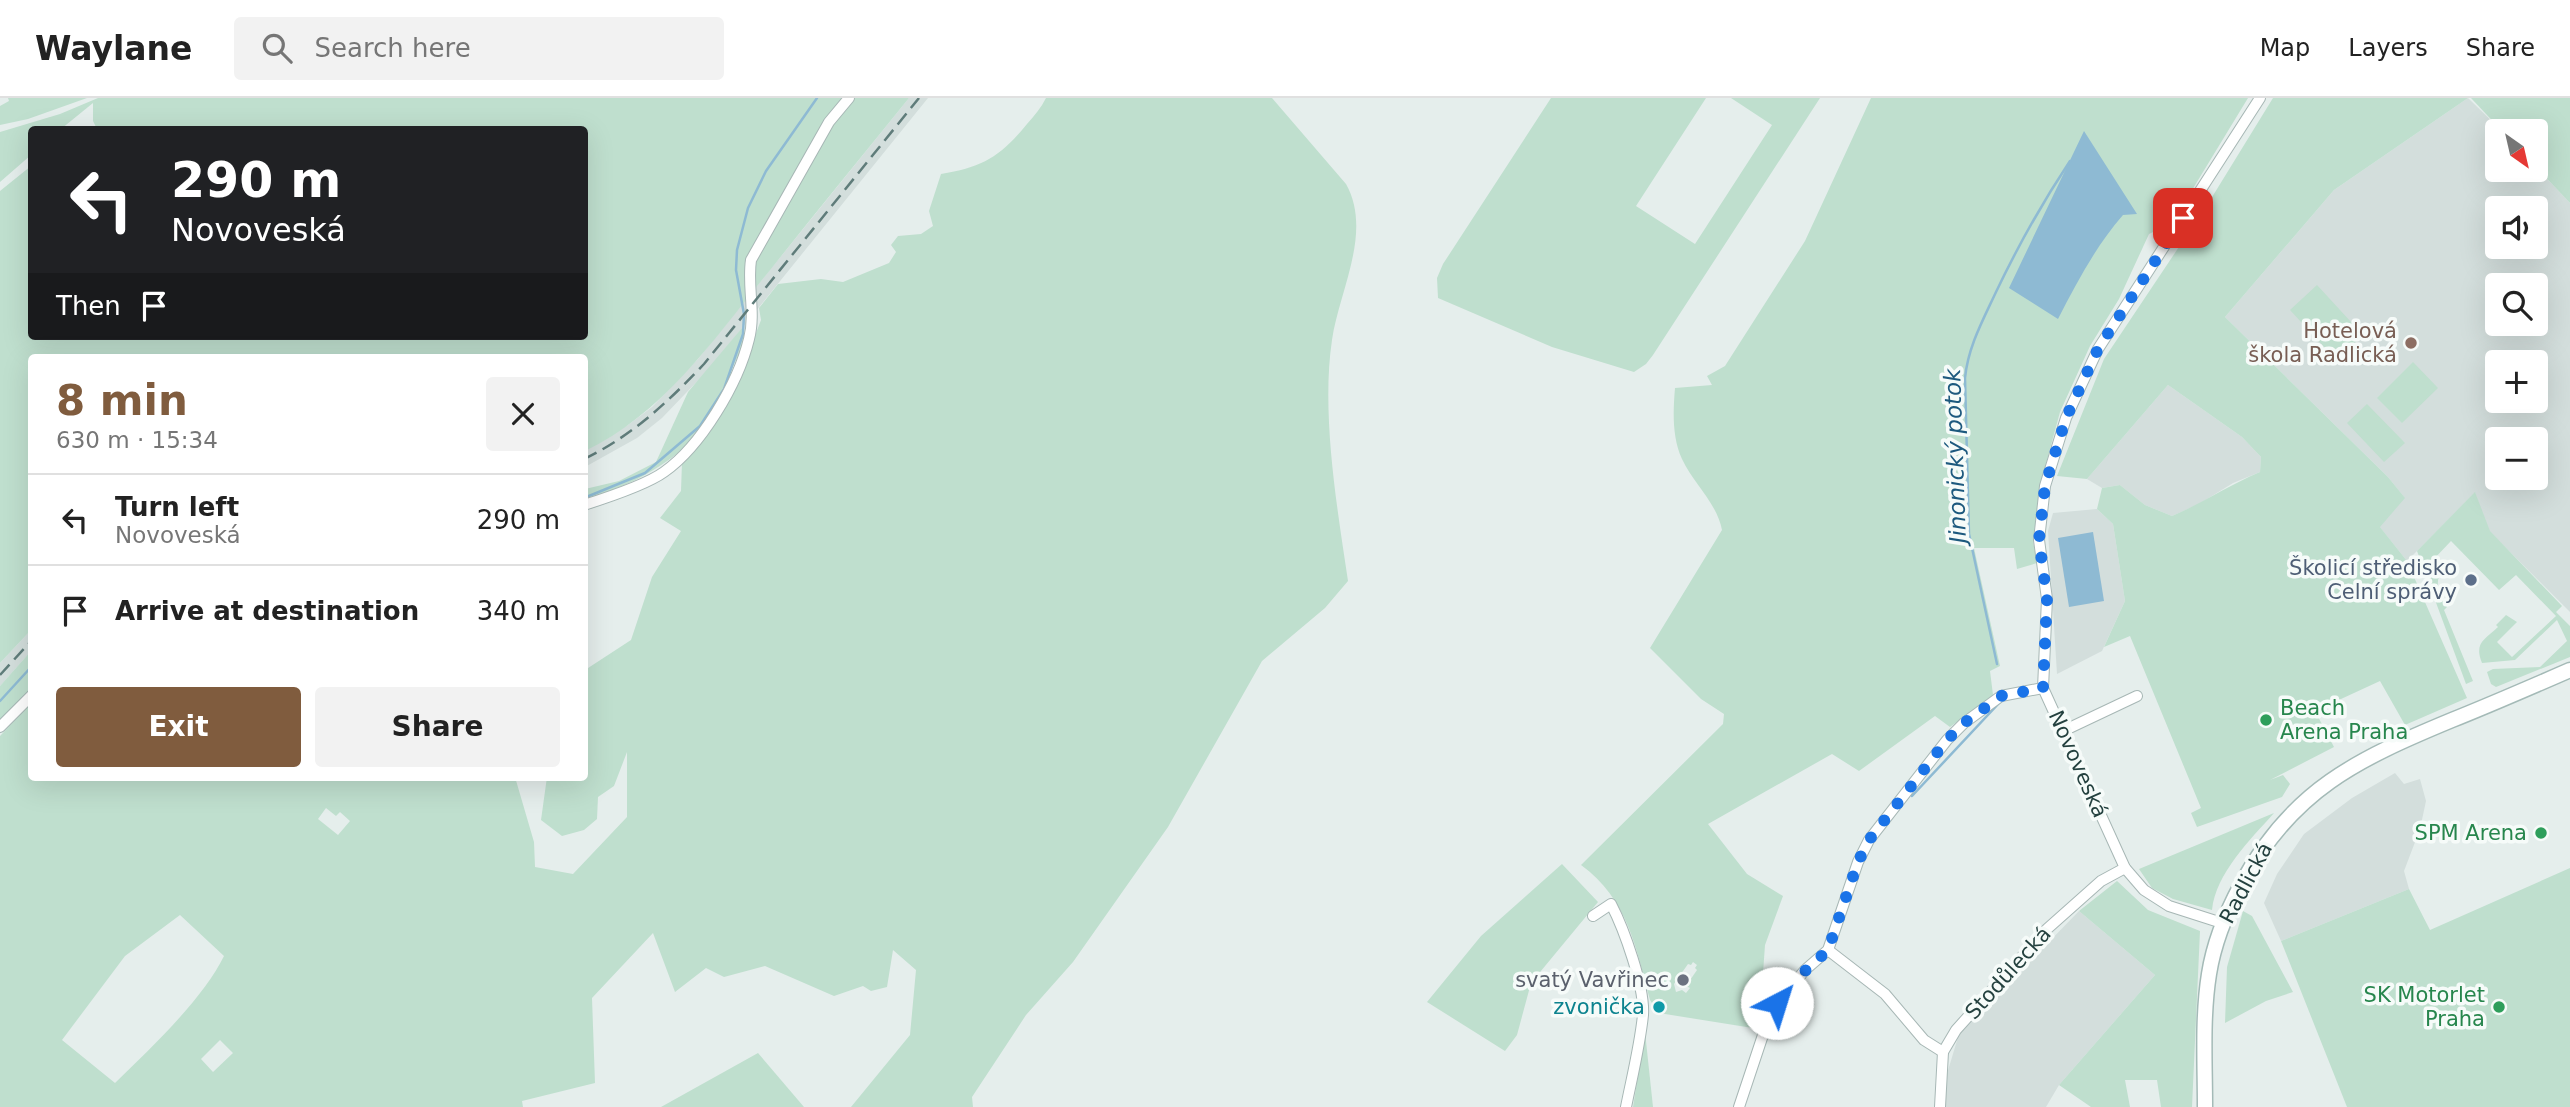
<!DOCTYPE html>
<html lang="en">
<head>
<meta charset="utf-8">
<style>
	:root { --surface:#fff; --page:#f2f2f2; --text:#222; --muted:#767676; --line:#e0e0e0; --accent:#805c3e }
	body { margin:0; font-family:"DejaVu Sans",sans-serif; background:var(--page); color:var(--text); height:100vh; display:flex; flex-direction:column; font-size:26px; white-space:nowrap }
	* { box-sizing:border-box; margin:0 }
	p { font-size:23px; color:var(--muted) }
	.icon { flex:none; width:38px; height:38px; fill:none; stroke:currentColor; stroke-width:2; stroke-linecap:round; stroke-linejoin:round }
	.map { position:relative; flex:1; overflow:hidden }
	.sheet { position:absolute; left:28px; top:256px; width:560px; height:427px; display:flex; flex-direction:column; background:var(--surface); border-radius:7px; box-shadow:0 7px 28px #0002 }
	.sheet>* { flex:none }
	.banner { position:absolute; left:28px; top:28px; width:560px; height:214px; border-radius:7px; box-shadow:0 7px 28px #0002; background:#202124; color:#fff; overflow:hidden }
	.needle { width:46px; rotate:146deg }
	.controls { position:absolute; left:2485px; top:21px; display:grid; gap:14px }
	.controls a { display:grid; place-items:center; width:63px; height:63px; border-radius:7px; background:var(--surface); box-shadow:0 7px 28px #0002; font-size:35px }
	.pin { position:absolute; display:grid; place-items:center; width:60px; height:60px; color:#fff; margin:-30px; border-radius:14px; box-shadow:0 4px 10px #0006 }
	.me { position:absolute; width:77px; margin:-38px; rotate:40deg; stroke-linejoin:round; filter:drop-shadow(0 0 5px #0008) }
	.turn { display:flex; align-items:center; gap:24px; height:147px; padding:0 28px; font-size:32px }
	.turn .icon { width:91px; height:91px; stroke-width:2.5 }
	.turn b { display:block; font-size:49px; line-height:60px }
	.then { display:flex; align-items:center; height:66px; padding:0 28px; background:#0003; gap:14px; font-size:26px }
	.round { display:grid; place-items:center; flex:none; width:74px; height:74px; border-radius:7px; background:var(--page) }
	.overview { display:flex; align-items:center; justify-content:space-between; height:119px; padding:0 28px }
	h1 { font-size:42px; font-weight:600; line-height:52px; color:var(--accent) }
	.primary-button { display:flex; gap:14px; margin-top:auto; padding:14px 28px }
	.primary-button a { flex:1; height:80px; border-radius:7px; background:var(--accent); color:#fff; font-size:28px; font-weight:600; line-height:80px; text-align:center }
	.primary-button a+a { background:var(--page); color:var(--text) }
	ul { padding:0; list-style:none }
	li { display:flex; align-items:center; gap:21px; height:91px; padding:0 28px; border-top:2px solid var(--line) }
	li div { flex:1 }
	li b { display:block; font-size:26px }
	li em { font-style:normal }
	header { display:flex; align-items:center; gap:42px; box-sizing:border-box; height:98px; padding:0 35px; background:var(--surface); border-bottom:2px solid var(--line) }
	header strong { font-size:33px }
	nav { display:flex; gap:38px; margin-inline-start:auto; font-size:24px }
	.search { width:490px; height:63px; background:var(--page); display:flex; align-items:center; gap:18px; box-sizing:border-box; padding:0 24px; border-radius:7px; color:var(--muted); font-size:26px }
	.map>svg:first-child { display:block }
	.built { fill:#d3dedc; fill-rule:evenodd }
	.green { fill:#bfdfce; fill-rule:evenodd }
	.water { fill:#8ebad3 }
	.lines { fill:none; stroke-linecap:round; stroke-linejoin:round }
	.stream { stroke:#8ebad3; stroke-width:2.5 }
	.minor-casing { stroke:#a7b7b5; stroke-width:12 }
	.secondary-casing { stroke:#a4bab7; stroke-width:17 }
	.minor { stroke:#fff; stroke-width:10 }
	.secondary { stroke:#fff; stroke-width:14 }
	.rail { stroke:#5f7c7a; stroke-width:2.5; stroke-dasharray:14 7; stroke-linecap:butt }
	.route { stroke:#1a73e8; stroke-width:12; stroke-dasharray:0 21.6 }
	.education-dot { fill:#8d6e63; stroke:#f6fbf9; stroke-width:2.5 }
	.service-dot { fill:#5c6f8a; stroke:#f6fbf9; stroke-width:2.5 }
	.leisure-dot { fill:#2e9e5b; stroke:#f6fbf9; stroke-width:2.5 }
	.worship-dot { fill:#6b7280; stroke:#f6fbf9; stroke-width:2.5 }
	.culture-dot { fill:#0f9aa8; stroke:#f6fbf9; stroke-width:2.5 }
	.labels { text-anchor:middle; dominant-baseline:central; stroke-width:7; stroke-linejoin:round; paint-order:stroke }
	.education-label { font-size:21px; fill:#785e54; stroke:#f6fbf9; text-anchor:end }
	.service-label { font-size:21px; fill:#4e5e75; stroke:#f6fbf9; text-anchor:end }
	.leisure-label { font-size:21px; fill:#27864d; stroke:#f6fbf9; text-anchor:end }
	.street-label { font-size:21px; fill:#24413f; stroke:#f6fbf9 }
	.worship-label { font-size:21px; fill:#5b616d; stroke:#f6fbf9; text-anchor:end }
	.culture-label { font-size:21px; fill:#0d838f; stroke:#f6fbf9; text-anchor:end }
	.water-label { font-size:23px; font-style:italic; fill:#1d597e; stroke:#f6fbf9 }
</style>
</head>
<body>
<header>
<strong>Waylane</strong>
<div class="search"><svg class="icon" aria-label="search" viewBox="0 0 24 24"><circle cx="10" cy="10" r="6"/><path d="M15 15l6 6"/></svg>Search here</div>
<nav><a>Map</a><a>Layers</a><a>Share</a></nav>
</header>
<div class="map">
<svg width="2570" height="1009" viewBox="0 0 2570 1009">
	<rect width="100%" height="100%" fill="#e5eeec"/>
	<g class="built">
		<path d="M909,0H928L709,271L662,320L637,340L585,369L584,353L628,327L652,309L698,261Z"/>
		<path d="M2468,0L2502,33H2497V72H2536V69L2570,105V514L2489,433L2475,395L2407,463L2379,428L2404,399L2388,379L2225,219L2334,92ZM2497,110H2536V149H2497ZM2497,187H2536V226H2497ZM2497,264H2536V303H2497ZM2497,341H2536V380H2497Z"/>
		<path d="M2168,287L2242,339L2261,359L2260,374L2233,385L2199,406L2172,418L2145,407L2120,387L2102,390L2087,381Z"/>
		<path d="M2097,411L2113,426L2125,503L2102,553L2057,576L2048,433L2053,415Z"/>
		<path d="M31,532V553L0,588V565Z"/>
		<path d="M2395,675L2404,686L2420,681L2426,703L2420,731L2404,773L2409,791L2281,843L2264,805L2277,776L2304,736L2352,700Z"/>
		<path d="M2079,813L2155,877L2059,987L2046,1009H1945L1946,979L1959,936Z"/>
	</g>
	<g class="green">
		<path d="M8,0H87L28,21L0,27V8L9,3Z"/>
		<path d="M98,0H909C863,57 816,114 771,171C716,238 665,315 585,353L584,259H32L31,532L0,565V93L31,68L32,238H584V32L97,31L93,23V5L61,31L32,32L31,57L0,84V34L60,16Z"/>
		<path d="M1046,0H1272L1346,86C1373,134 1339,193 1332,242C1321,315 1337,409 1348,483L1325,510L1262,563L1168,729L1073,864L1026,917L972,999L973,1009H851L910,937L916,872L893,852L887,889L871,893L863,888L834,898L765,868L724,879L706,870L675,894L653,835L592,900L595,985L522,1003L523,1009H0V638L31,605L32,679H515L534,744L535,769L573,776L627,719V654L614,688L598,699L597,721L584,732L562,738L541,722L547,679H584L585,572L631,542L652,479L681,433L660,420L681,393L682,364L710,334L734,293L761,222L759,210L778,186L821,181L843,184L889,165L896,154L891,147L898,138L921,136L933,128L929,113L941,76C983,69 1000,59 1027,26C1034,18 1041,10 1046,0ZM326,710L336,718L340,714L350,723L338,737L318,721ZM180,817L224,858C203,901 150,951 115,985L62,942L125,858ZM220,942L233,955L213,974L201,961Z"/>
		<path d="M1551,0H1706L1636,108L1695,146L1772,27L1731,0H1820L1653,257L1646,266L1634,274L1552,249L1438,200L1437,180L1443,166Z"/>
		<path d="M1871,0H2248L2172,125L2149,136L2119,201L2090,248L2060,314L2040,388L2033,443L2037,465L2017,471L2014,450H1974L2000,568L1990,573L1993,597L1950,629L1935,618L1859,673L1832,656L1708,726L1747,776L1783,798L1765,847L1759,931L1665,916L1660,914L1664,910L1659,904L1654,908L1650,902C1636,850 1628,801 1581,767L1723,626L1724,616L1701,601L1650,550L1722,432C1717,405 1693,385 1682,361C1672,339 1673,314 1675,290L1712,287L1707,278L1725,268L1805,143ZM1693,864L1697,867L1695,870L1697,872L1686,888L1690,890L1686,895L1682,892L1676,894L1674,886L1688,866L1691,867Z"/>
		<path d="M2273,0H2468L2334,92L2225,219L2388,379L2405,400L2380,429L2407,463L2467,600L2405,627L2380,583L2315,613L2334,649L2270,682L2283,677L2290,686L2282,699L2197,729L2191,715L2201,710L2130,538L2104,549L2125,503L2113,426L2097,411L2102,390L2120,387L2145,407L2172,418C2203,405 2229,387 2260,374L2261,359L2242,339L2168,287L2087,381L2057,378L2104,261L2209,104Z"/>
		<path d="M2471,0H2570V105L2536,69V33H2502Z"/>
		<path d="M2317,187L2363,237L2336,262L2290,212Z"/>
		<path d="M742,230L745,243C732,270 720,299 705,325C685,360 623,393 585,400V391L619,383L656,364L688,294Z"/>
		<path d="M2413,264L2438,290L2402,325L2377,300Z"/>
		<path d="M2367,306L2405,345L2384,364L2347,325Z"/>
		<path d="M2475,394L2490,433L2562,508L2556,514L2570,528V559L2496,589L2491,586L2487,574L2493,571L2540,569L2567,543L2557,522L2515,562L2482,565C2474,545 2484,542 2498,529L2496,527L2506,517L2517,524L2497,544L2512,559L2556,518L2516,477L2499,492L2451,443L2433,462L2443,473C2432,485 2441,496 2447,509L2444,512L2473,583L2466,586L2417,453Z"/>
		<path d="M31,553V591L0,622V588Z"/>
		<path d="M2274,715C2250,742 2216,775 2212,812L2173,801L2152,790L2139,771Z"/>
		<path d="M1562,766L1598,804L1531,885L1517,937L1505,953L1427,904L1481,838Z"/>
		<path d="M2570,770V1009H2347L2281,843L2409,791L2430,832Z"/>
		<path d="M2117,783L2148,812L2200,833L2192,1009H2161L2157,982H2125L2130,1009H2091L2059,987L2155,877L2079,813Z"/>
		<path d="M2243,813L2252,818L2293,894L2266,903L2225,925L2227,869Z"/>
		<path d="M1645,934L1653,1009H1633Z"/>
		<path d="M758,955L804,1009H661Z"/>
	</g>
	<g class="water">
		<path d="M2084,33L2137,116L2123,117C2096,148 2077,184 2058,221L2009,190Z"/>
		<path d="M2093,434L2104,503L2069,509L2058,440Z"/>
	</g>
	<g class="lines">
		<g class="stream">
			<path d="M584,400L645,375L700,328L724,291L743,236L744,216L736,172L737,152L748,110L766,73L817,0"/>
			<path d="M1997,566L1969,436L1965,280C1968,249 1983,222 1996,194C2018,148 2042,105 2070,63"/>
			<path d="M0,603L32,568"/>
			<path d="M1912,698L2001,603"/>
		</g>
		<defs>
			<g id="minor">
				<path d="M584,407C606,400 646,387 664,374C701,348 738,286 749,241C756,215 747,188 751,162L829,24L849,0"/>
				<path d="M0,629L32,597"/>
				<path d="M2063,633L2137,598"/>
				<path d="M1593,818L1611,806C1624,831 1645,889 1643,917C1640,947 1632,979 1626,1009"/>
				<path d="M2222,825L2169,808L2144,792L2125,770L2043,590L2047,501L2039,442L2045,388L2066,320L2098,251L2260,0"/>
				<path d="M1828,852L1885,896L1924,942L1943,954"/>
				<path d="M1739,1009L1767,925L1777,906L1805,872L1828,852L1858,764L1869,742L1947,642L1964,625L2001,598L2043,590"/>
				<path d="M1940,1009L1943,954L1956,932L2047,831L2101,783L2125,770"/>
			</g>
			<path id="secondary" d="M2205,1009C2205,965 2202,920 2209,876C2214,844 2226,815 2241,787C2291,692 2358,661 2452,622C2492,606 2531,589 2570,572"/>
		</defs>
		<use href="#minor" class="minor-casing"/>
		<use href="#secondary" class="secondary-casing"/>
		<use href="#minor" class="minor"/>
		<use href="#secondary" class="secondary"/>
		<g class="rail">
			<path d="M584,361C632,338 668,304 704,266L919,0"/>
			<path d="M0,577L32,542"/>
		</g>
	</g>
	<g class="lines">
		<path class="route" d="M1777,905L1805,873L1828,852L1858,764L1869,742L1947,642L1964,625L2001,598L2043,590L2047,501L2039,442L2045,388L2066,320L2098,251L2183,120"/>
	</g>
	<circle class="education-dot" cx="2411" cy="245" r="7"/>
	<circle class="service-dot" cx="2471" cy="482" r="7"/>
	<g class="leisure-dot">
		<circle cx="2266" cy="622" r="7"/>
		<circle cx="2541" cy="735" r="7"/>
		<circle cx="2499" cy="909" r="7"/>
	</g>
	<circle class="worship-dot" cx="1683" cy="882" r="7"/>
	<circle class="culture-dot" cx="1659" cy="909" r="7"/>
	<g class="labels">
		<g class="education-label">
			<text x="2397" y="233">Hotelová<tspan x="2397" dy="24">škola Radlická</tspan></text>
		</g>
		<g class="service-label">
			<text x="2457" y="470">Školicí středisko<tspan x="2457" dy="24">Celní správy</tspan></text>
		</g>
		<g class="leisure-label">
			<text x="2280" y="610" text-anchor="start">Beach<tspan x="2280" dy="24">Arena Praha</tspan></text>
			<text x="2527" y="735">SPM Arena</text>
			<text x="2485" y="897">SK Motorlet<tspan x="2485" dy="24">Praha</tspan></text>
		</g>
		<g class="street-label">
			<text transform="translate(2078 666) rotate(66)">Novoveská</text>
			<text transform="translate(2246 785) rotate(-62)">Radlická</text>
			<text transform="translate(2008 875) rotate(-48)">Stodůlecká</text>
		</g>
		<g class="worship-label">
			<text x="1669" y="882">svatý Vavřinec</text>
		</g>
		<g class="culture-label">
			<text x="1645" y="909">zvonička</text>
		</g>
		<g class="water-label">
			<text transform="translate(1955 358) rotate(-92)">Jinonický potok</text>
		</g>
	</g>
</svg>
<div class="controls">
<a><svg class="needle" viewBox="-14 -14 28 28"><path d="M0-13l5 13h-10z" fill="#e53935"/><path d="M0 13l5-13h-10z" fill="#767676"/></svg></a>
<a><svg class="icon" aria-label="sound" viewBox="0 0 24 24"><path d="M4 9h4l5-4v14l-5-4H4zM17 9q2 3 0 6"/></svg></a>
<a><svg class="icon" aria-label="search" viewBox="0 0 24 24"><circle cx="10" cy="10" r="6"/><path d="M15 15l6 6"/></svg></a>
<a>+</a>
<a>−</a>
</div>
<div class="pin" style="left:2183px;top:120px;background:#d93025"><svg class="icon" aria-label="arrive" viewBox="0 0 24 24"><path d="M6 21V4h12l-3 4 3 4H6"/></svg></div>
<svg class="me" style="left:1777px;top:905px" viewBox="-20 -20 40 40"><circle r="19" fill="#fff"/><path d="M0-13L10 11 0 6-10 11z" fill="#1a73e8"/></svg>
<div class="banner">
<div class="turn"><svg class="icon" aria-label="left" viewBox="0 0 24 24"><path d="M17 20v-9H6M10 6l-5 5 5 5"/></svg><div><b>290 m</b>Novoveská</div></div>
<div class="then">Then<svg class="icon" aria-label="arrive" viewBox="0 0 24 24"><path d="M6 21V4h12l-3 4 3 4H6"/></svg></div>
</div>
<section class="sheet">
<div class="overview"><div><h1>8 min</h1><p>630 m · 15:34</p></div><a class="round"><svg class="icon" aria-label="close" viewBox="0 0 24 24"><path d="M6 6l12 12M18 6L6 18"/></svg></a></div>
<ul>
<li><svg class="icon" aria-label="left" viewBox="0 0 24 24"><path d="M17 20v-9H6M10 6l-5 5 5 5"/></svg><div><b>Turn left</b><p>Novoveská</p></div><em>290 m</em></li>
<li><svg class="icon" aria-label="arrive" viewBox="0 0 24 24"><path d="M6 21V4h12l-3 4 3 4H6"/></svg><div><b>Arrive at destination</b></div><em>340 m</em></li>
</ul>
<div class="primary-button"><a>Exit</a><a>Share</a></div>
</section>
</div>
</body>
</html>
